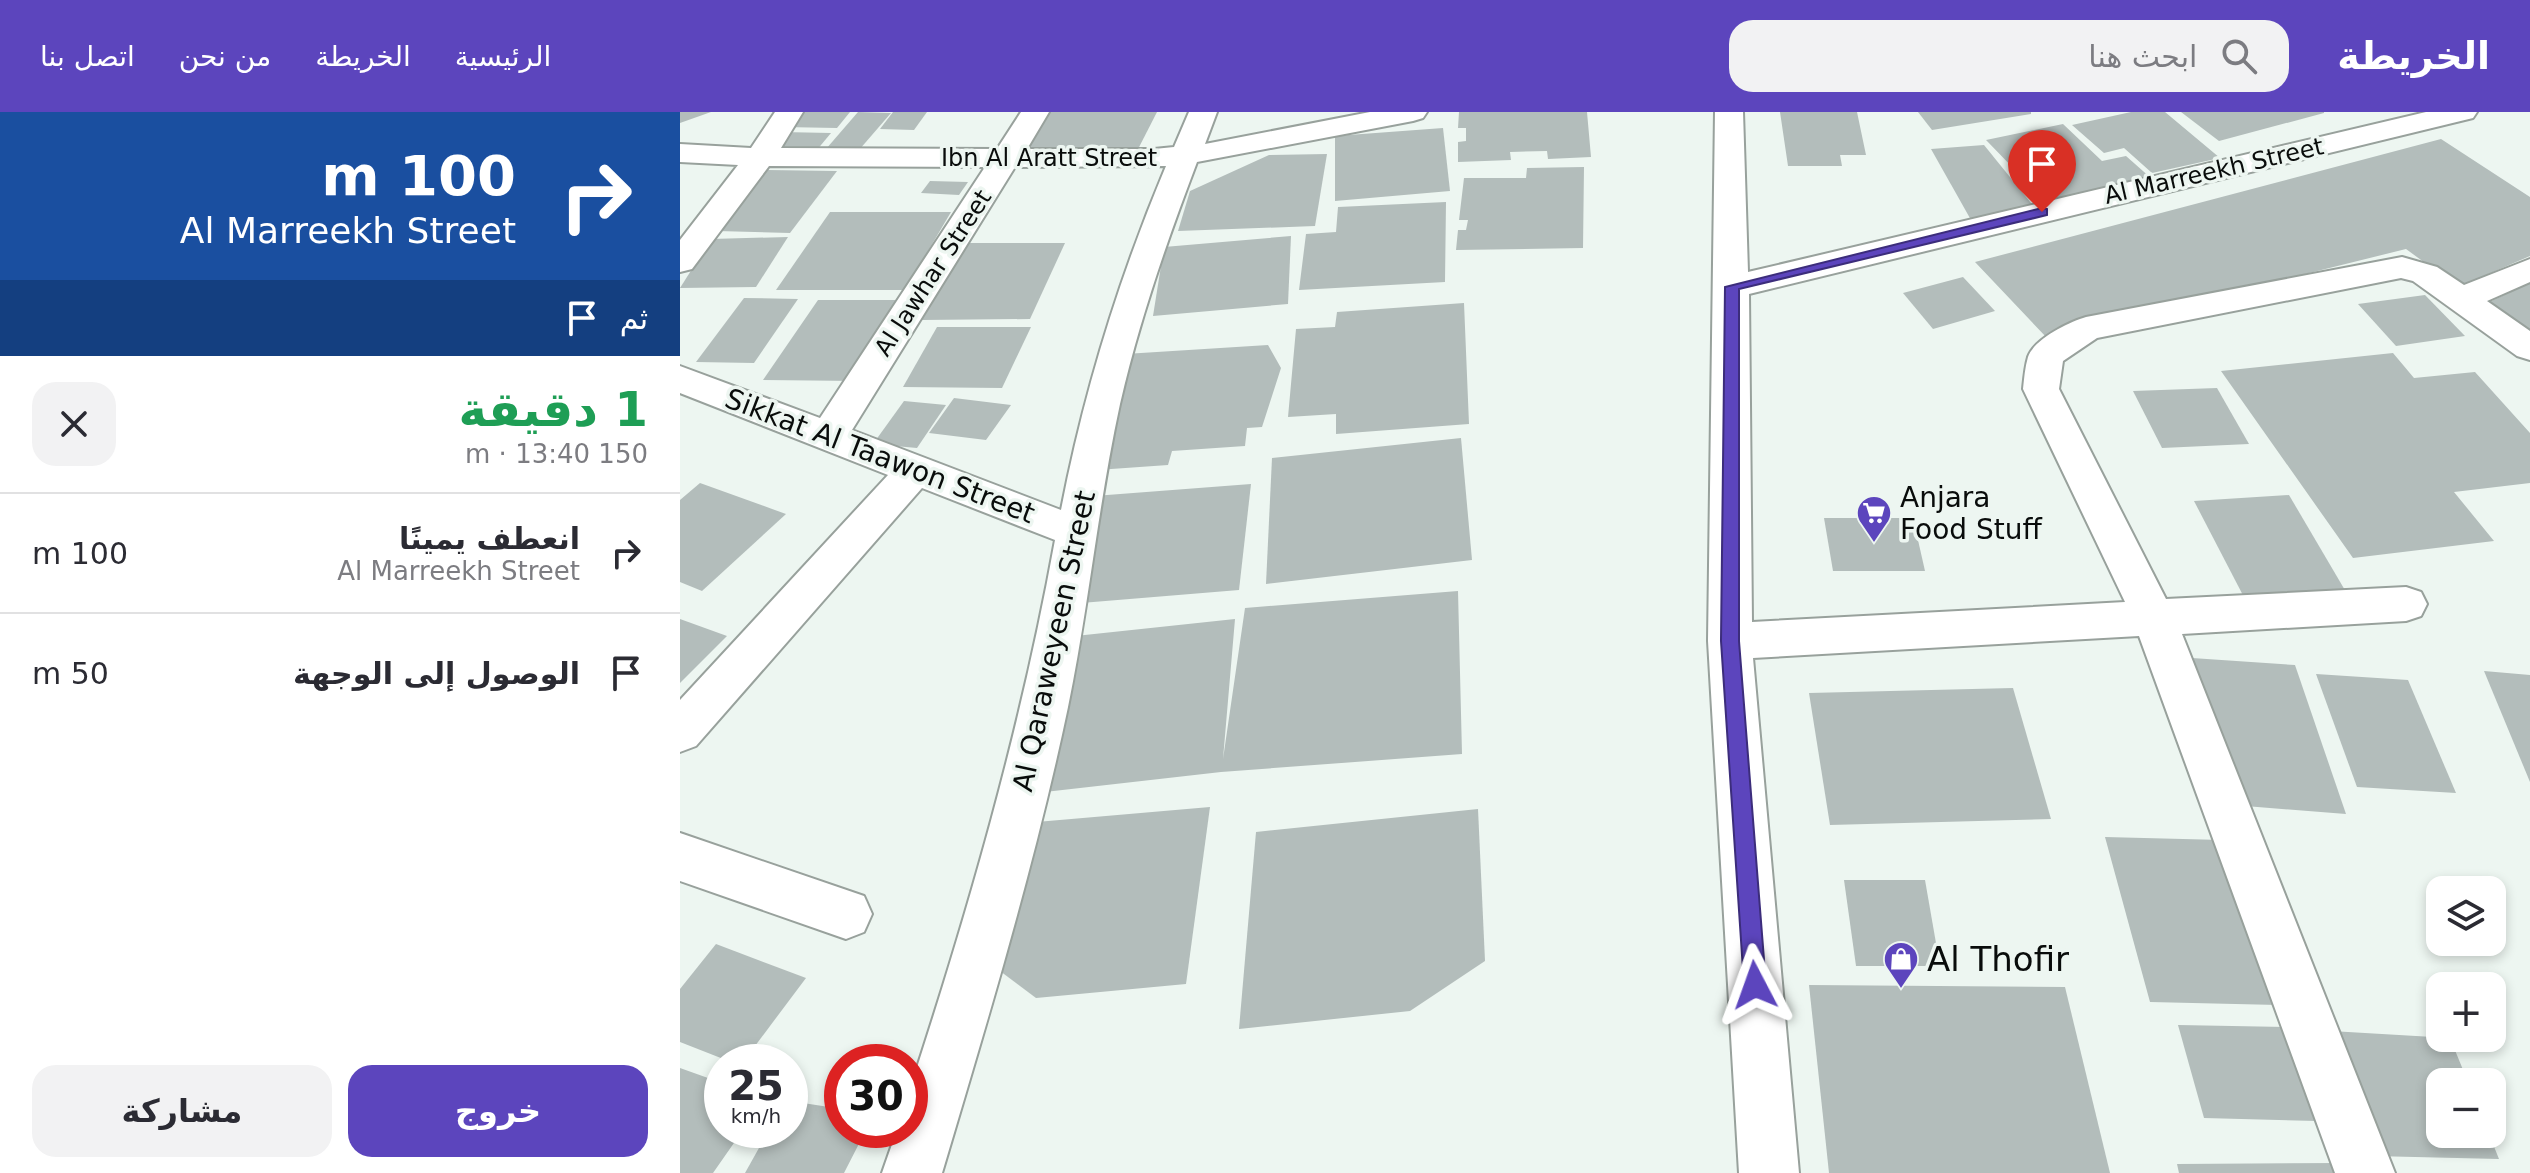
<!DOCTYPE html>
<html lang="ar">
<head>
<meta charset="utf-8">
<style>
	:root { --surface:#fff; --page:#f2f2f3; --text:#2b2b33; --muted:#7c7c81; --line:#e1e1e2; --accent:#5c45bd }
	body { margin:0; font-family:"DejaVu Sans",Cairo,sans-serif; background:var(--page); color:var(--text); direction:rtl; height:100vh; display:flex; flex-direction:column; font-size:30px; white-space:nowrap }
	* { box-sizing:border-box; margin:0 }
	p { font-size:26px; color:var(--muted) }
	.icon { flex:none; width:44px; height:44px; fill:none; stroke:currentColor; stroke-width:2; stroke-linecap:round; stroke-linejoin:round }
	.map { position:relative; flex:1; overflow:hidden; direction:ltr }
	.side { display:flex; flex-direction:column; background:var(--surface); width:680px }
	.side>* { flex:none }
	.top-card { background:#1a4fa0; color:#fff; overflow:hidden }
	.controls { position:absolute; left:1746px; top:764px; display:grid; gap:16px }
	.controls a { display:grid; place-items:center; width:80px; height:80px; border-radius:16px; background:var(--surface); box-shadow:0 4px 12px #0003; font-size:40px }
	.speed { position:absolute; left:24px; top:932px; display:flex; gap:16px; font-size:40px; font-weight:700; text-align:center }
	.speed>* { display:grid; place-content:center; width:104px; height:104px; border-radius:50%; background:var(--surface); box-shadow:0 4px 12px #0003; line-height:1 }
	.speed small { font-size:20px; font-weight:400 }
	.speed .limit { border:12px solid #d22; background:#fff; color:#111 }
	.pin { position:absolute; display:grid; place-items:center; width:68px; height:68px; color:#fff; margin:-82px -34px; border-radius:50% 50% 50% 0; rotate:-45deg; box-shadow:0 0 8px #0007 }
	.pin .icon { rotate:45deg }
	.me { position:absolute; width:88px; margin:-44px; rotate:356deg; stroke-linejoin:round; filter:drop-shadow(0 0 6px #0008) }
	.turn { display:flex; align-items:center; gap:28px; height:168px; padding:0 32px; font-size:36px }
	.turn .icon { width:104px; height:104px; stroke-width:2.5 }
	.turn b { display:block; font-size:56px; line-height:68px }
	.then { display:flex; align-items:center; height:76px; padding:0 32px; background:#0003; gap:16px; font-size:30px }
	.round { display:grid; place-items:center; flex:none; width:84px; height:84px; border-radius:24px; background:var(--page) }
	.headline { display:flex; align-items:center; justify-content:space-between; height:136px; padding:0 32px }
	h1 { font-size:48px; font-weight:600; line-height:60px; color:#1e9e55 }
	.button { display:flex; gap:16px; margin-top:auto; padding:16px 32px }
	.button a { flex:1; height:92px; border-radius:24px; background:var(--accent); color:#fff; font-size:32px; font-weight:600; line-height:92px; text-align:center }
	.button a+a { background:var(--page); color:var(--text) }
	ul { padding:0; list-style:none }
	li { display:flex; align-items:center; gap:24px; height:120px; padding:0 32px; border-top:2px solid var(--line) }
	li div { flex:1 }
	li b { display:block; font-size:30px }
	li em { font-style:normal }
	header { display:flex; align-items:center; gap:48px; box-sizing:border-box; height:112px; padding:0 40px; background:var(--accent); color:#fff }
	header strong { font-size:38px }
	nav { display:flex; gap:44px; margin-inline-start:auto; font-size:28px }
	.search { width:560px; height:72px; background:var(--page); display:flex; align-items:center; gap:20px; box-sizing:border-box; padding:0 28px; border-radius:24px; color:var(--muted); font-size:30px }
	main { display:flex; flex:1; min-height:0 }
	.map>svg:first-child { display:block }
	.building { fill:#b3bdbb }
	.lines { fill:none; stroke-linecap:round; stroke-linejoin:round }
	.street-casing { stroke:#98a19c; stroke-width:4 }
	.street { fill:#fff; fill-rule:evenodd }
	.route { fill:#5c45bd; stroke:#3c2d7b; stroke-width:2 }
	.labels { text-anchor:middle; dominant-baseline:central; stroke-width:7; stroke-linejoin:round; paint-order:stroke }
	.far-street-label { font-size:24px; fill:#090c0b; stroke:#edf6f1 }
	.street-label { font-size:28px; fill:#090c0b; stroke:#edf6f1 }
	.poi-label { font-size:28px; fill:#090c0b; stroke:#edf6f1; text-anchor:start }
	.near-poi-label { font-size:34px; fill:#090c0b; stroke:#edf6f1; text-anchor:start }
</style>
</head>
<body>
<header>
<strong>الخريطة</strong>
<div class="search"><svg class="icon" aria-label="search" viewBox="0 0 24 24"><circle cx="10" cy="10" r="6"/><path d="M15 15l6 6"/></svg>ابحث هنا</div>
<nav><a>الرئيسية</a><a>الخريطة</a><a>من نحن</a><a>اتصل بنا</a></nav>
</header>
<main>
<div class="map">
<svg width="1850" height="1061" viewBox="0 0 1850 1061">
	<rect width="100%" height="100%" fill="#edf6f1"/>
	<g class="building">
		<path d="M0,0H31L0,11Z"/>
		<path d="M116,0H170L157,16L103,15Z"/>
		<path d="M178,0L211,1L179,38L146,37Z"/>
		<path d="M213,0H247L234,18L200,17Z"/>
		<path d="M367,0H477L454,45L341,42Z"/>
		<path d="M779,0H907L911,45L868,47L867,39L830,40L831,48L778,50V30L786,29V16H778Z"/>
		<path d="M1100,0H1177L1186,43H1160L1162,54H1108Z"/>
		<path d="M1238,0H1351V2L1252,18Z"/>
		<path d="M1451,0H1485L1540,46L1472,61L1444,36L1424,41L1392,13Z"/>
		<path d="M1501,0H1644V1L1539,29Z"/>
		<path d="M1383,12L1422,49L1446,44L1472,67L1366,90L1306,28Z"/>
		<path d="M763,16L770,79L655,89V24Z"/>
		<path d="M102,20L151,21L136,39L86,37Z"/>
		<path d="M1761,27L1850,85V144L1778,175L1726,137L1367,226L1295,150Z"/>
		<path d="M1304,33L1355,96L1291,108L1251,37Z"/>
		<path d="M647,42L635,114L498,119L510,79L589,43Z"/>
		<path d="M904,55L903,136L776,138L778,118H786L788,108H779L784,66H846L847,56Z"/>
		<path d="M88,58L157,59L110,121L37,119Z"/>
		<path d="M250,69L288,70L279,83L241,81Z"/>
		<path d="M766,90L765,170L619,178L626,122L656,120L658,95Z"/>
		<path d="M150,100H271L225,178H96Z"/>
		<path d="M611,124L608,192L473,204L484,135Z"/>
		<path d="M108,125L76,175L0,176L31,127Z"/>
		<path d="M285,131H385L350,207L242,208Z"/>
		<path d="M1283,165L1315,199L1253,217L1223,181Z"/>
		<path d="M1850,171V229L1803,193Z"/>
		<path d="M1745,183L1785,224L1716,234L1678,192Z"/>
		<path d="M64,186L118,187L74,251L16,250Z"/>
		<path d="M138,188H226L178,269L83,268Z"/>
		<path d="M784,191L789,312L656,322V302L608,305L616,217L655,215L657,200Z"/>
		<path d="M257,215H351L322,276L223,275Z"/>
		<path d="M588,233L601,256L582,315L567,316L565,334L492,339L488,353L417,358L445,242Z"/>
		<path d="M1713,241L1734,266L1795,260L1850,321V371L1774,380L1814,429L1673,446L1541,259Z"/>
		<path d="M1537,276L1569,332L1482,336L1453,279Z"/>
		<path d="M274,286L331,293L306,328L249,321Z"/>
		<path d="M224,289L266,293L237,336L193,332Z"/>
		<path d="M781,326L792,448L586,472L592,346Z"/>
		<path d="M20,371L106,402L22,479L0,470V388Z"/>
		<path d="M571,372L559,478L389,492L414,384Z"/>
		<path d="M1609,383L1669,485L1567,491L1514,389Z"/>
		<path d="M1144,406H1233L1245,459H1153Z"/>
		<path d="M778,479L782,642L541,660L356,681L386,525L555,507L543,647L565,496Z"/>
		<path d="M0,507L47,524L0,571Z"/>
		<path d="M1512,546L1615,553L1666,702L1553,693Z"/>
		<path d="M1804,559L1850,563V670Z"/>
		<path d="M1636,562L1728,568L1776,681L1677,675Z"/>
		<path d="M1333,576L1371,707L1150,713L1129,581Z"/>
		<path d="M530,695L506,872L356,886L312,853L345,711Z"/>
		<path d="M798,697L805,849L730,899L559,917L576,720Z"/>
		<path d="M1425,725L1542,728L1598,893L1470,890Z"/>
		<path d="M1164,768H1245L1260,854H1176Z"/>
		<path d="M36,832L126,866L63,950H51L0,930V877Z"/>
		<path d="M1129,873L1385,875L1430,1061H1149Z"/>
		<path d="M1498,913L1606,915L1637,1009L1524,1006Z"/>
		<path d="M1651,919L1770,926L1788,970H1760V1022H1809L1819,1047L1693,1044Z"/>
		<path d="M0,956L42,971V1018H63L33,1061H0Z"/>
		<path d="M110,989L162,997V1018H186L164,1061H65L89,1018H110Z"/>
		<path d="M1660,1051L1663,1061H1499L1497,1052Z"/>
	</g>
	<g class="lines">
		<defs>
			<g id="street">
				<path d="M95,0H123L101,36L317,37L341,0H369L347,37H474L494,35L509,0H537L525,32L690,0H747L743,6L733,9L517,50C487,129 459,209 440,292C418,393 409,493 388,595C355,752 308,907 262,1061H202L217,1018H230V977C289,797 341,616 375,428L242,376L16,634L0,640V588L208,363L0,281V254L140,306L305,55L89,54L12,157L0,160V128L58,53L0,50V32L71,36ZM486,54C439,166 404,279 381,398L172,318L335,55Z"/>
				<path d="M1035,0H1063L1068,160L1746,0H1797L1793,6L1069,182L1072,510L1445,490L1343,277C1344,267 1345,255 1348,245C1354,227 1389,210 1406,205L1722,145L1757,155L1784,173L1850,147V170L1807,189L1850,219V248L1837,244L1733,169L1721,166L1417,226L1383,249L1379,277L1486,487L1726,475L1741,480L1747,492L1741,504L1726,509L1502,522L1715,1061H1655L1459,524L1073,546L1119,1061H1059L1028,529Z"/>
				<path d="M0,721L184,784L192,802L184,820L166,827L0,769Z"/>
			</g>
		</defs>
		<use href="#street" class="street-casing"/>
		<use href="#street" class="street"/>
	</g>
	<path class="route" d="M1362,96L1367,97V103L1059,177V529L1086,873L1083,881L1075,884L1067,881L1064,873L1041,529L1045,175Z"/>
	<defs>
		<symbol id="supermarket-pin" viewBox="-11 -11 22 30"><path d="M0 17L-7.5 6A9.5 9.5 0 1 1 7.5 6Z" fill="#5c45bd" stroke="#edf6f1"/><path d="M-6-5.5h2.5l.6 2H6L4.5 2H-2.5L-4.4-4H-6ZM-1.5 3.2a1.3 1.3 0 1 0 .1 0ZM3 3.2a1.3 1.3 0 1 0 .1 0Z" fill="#fff"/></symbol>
		<symbol id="shop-pin" viewBox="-11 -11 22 30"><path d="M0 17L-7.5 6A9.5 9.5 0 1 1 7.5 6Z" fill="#5c45bd" stroke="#edf6f1"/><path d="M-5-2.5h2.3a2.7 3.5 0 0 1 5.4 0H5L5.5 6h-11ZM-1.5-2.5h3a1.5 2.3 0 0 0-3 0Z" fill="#fff"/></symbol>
	</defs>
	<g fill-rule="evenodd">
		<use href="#supermarket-pin" x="1174" y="381" width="40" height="54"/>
		<use href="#shop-pin" x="1201" y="827" width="40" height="54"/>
	</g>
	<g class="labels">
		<g class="far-street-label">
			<text x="369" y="46">Ibn Al Aratt Street</text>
			<text transform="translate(1534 59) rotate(-13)">Al Marreekh Street</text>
			<text transform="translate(253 161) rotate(-57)">Al Jawhar Street</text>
		</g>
		<g class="street-label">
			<text transform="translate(200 344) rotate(21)">Sikkat Al Taawon Street</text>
			<text transform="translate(374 529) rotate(-78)">Al Qaraweyeen Street</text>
		</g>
		<g class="poi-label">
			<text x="1220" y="385">Anjara<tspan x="1220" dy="32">Food Stuff</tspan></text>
		</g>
		<g class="near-poi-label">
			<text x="1247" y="847">Al Thofir</text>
		</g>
	</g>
</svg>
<div class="controls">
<a><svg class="icon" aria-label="layers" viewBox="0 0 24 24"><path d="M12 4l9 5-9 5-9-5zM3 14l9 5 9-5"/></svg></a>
<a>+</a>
<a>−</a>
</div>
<div class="speed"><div>25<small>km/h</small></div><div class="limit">30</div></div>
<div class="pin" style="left:1362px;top:100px;background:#d93025"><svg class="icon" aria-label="arrive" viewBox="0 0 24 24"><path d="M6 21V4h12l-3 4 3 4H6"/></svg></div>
<svg class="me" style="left:1075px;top:873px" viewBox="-20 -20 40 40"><path d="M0-17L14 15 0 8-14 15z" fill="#5c45bd" stroke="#fff" stroke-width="4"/></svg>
</div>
<section class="side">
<div class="top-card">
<div class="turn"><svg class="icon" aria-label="right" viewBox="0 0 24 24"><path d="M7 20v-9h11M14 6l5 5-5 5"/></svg><div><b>100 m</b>Al Marreekh Street</div></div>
<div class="then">ثم<svg class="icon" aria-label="arrive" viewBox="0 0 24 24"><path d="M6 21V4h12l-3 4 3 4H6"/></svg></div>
</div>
<div class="headline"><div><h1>1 دقيقة</h1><p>150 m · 13:40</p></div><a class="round"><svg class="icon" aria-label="close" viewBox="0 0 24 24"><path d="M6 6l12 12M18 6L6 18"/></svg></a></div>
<ul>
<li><svg class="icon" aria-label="right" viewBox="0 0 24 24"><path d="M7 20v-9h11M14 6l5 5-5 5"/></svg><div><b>انعطف يمينًا</b><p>Al Marreekh Street</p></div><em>100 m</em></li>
<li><svg class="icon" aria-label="arrive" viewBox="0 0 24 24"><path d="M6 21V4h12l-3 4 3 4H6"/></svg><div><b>الوصول إلى الوجهة</b></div><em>50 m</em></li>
</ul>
<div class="button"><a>خروج</a><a>مشاركة</a></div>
</section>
</main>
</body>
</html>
